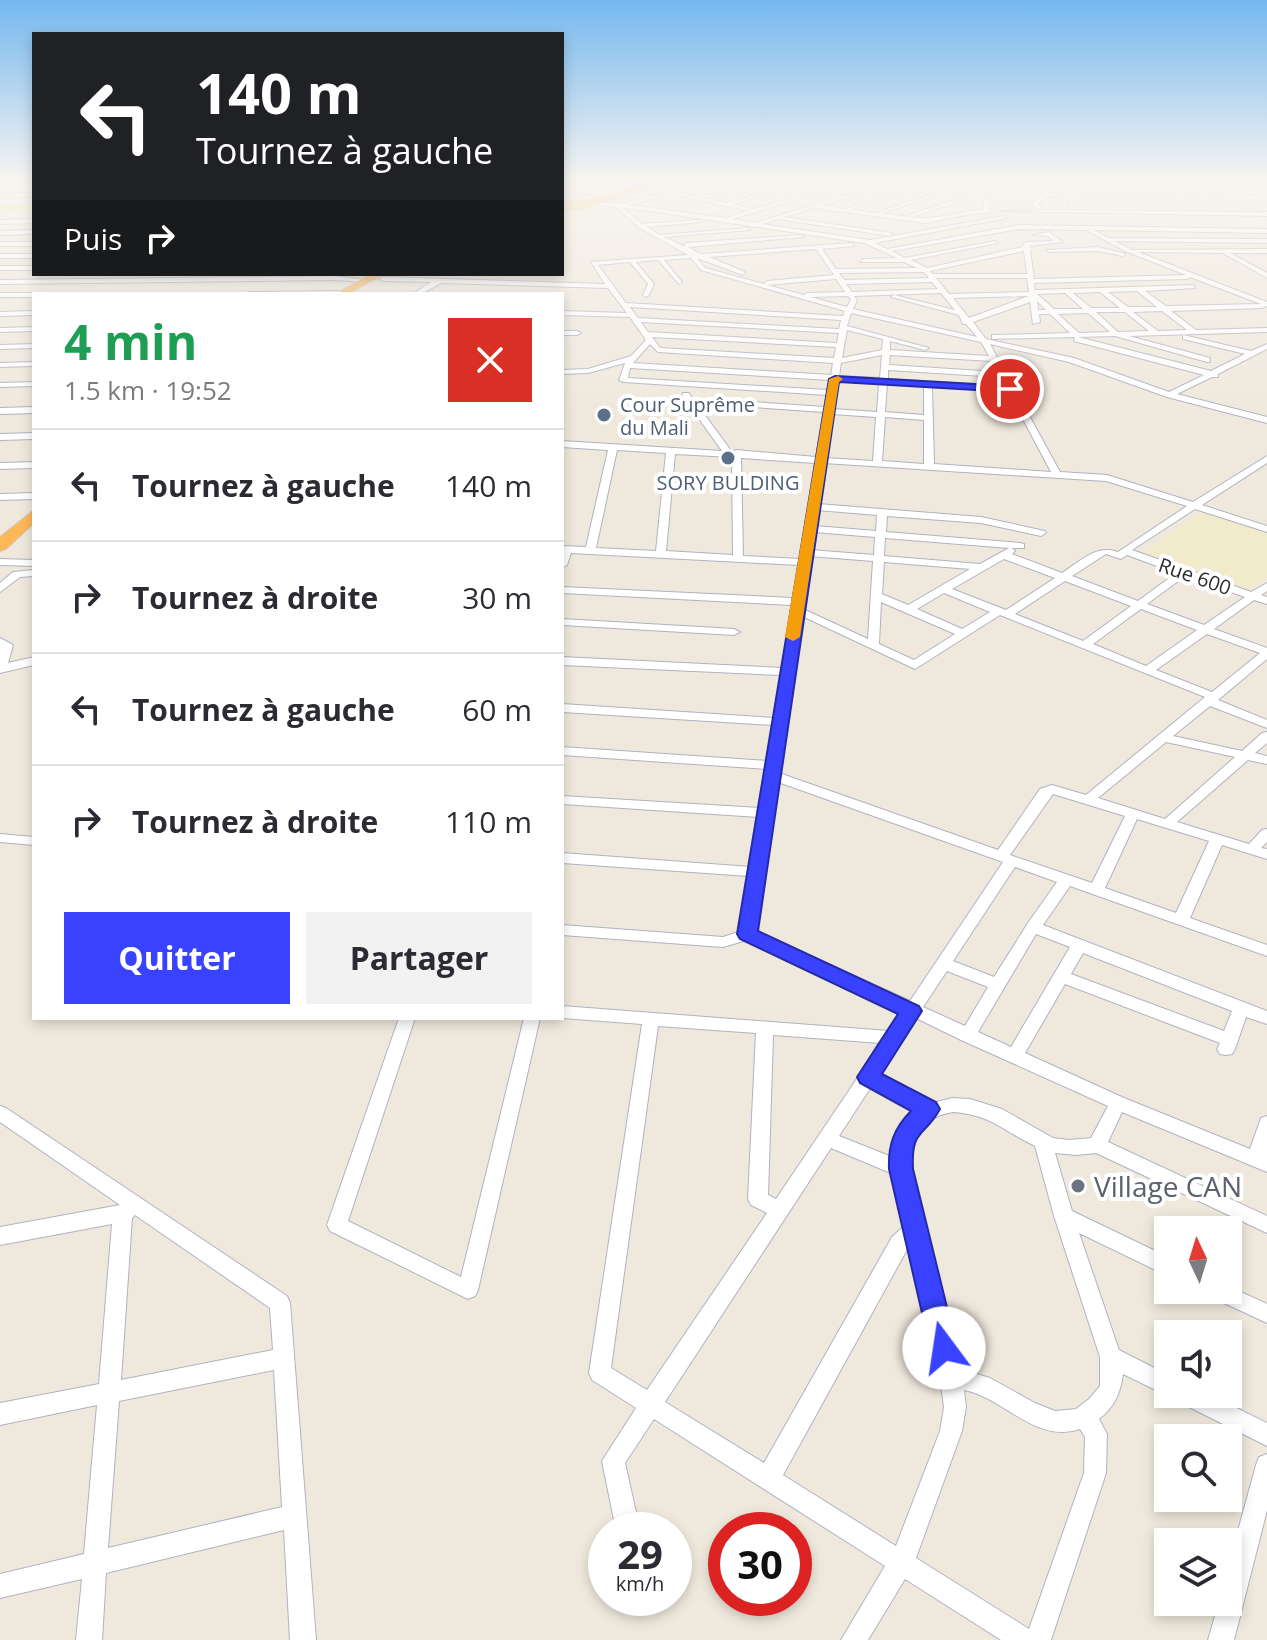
<!DOCTYPE html>
<html lang="fr">
<head>
<meta charset="utf-8">
<style>
	:root { --surface:#fff; --page:#f2f2f3; --text:#2b2b33; --muted:#7c7c81; --line:#e1e1e2; --accent:#3942ff }
	body { margin:0; font-family:"Open Sans",sans-serif; background:var(--page); color:var(--text); height:100vh; display:flex; flex-direction:column; font-size:30px; white-space:nowrap }
	* { box-sizing:border-box; margin:0 }
	p { font-size:26px; color:var(--muted) }
	.icon { flex:none; width:44px; height:44px; fill:none; stroke:currentColor; stroke-width:2; stroke-linecap:round; stroke-linejoin:round }
	.map { position:relative; flex:1; overflow:hidden }
	.sheet { position:absolute; left:32px; top:292px; width:532px; height:728px; display:flex; flex-direction:column; background:var(--surface); border-radius:0px; box-shadow:0 4px 12px #0003 }
	.sheet>* { flex:none }
	.top-card { position:absolute; left:32px; top:32px; width:532px; height:244px; border-radius:0px; box-shadow:0 4px 12px #0003; background:#202124; color:#fff; overflow:hidden }
	.needle { width:52px; rotate:356deg }
	.tools { position:absolute; left:1154px; top:1216px; display:grid; gap:16px }
	.tools a { display:grid; place-items:center; width:88px; height:88px; border-radius:0px; background:var(--surface); box-shadow:0 4px 12px #0003; font-size:40px }
	.speed { position:absolute; left:588px; top:1512px; display:flex; gap:16px; font-size:40px; font-weight:700; text-align:center }
	.speed>* { display:grid; place-content:center; width:104px; height:104px; border-radius:50%; background:var(--surface); box-shadow:0 4px 12px #0003; line-height:1 }
	.speed small { font-size:20px; font-weight:400 }
	.speed .limit { border:12px solid #d22; background:#fff; color:#111 }
	.pin { position:absolute; display:grid; place-items:center; width:68px; height:68px; color:#fff; margin:-34px; border:4px solid #fff; border-radius:50%; box-shadow:0 2px 8px #0007 }
	.me { position:absolute; width:88px; margin:-44px; rotate:346deg; stroke-linejoin:round; filter:drop-shadow(0 0 6px #0008) }
	.turn { display:flex; align-items:center; gap:28px; height:168px; padding:0 32px; font-size:36px }
	.turn .icon { width:104px; height:104px; stroke-width:2.5 }
	.turn b { display:block; font-size:56px; line-height:68px }
	.then { display:flex; align-items:center; height:76px; padding:0 32px; background:#0003; gap:16px; font-size:30px }
	.round { display:grid; place-items:center; flex:none; width:84px; height:84px; border-radius:0px; background:var(--page) }
	.overview { display:flex; align-items:center; justify-content:space-between; height:136px; padding:0 32px }
	h1 { font-size:48px; font-weight:700; line-height:60px; color:#1e9e55 }
	.cta { display:flex; gap:16px; margin-top:auto; padding:16px 32px }
	.cta a { flex:1; height:92px; border-radius:0px; background:var(--accent); color:#fff; font-size:32px; font-weight:700; line-height:92px; text-align:center }
	.cta a+a { background:var(--page); color:var(--text) }
	ul { padding:0; list-style:none }
	li { display:flex; align-items:center; gap:24px; height:112px; padding:0 32px; border-top:2px solid var(--line) }
	li div { flex:1 }
	li b { display:block; font-size:30px }
	li em { font-style:normal }
	.map>svg:first-child { display:block }
	.education { fill:#f1eacb }
	.lines { fill:none; stroke-linecap:round; stroke-linejoin:round }
	.minor-casing { stroke:#b1b2c1; stroke-width:2 }
	.major-casing { stroke:#ccc; stroke-width:2 }
	.highway-casing { stroke:#ccc; stroke-width:2 }
	.minor { fill:#fff; fill-rule:evenodd }
	.major { fill:#fded53; fill-rule:evenodd }
	.highway { fill:#ffb857; fill-rule:evenodd }
	.route { fill:#3942ff; stroke:#252ba6; stroke-width:2 }
	.slow { fill:#f59e0b }
	.service-dot { fill:#5c6f8a; stroke:#fff; stroke-width:3 }
	.worship-dot { fill:#6b7280; stroke:#fff; stroke-width:3 }
	.labels { text-anchor:middle; dominant-baseline:central; stroke-width:8; stroke-linejoin:round; paint-order:stroke }
	.far-service-label { font-size:20px; fill:#4e5e75; stroke:#fff; text-anchor:start }
	.far-street-label { font-size:20px; fill:#2c2c2c; stroke:#fff }
	.near-worship-label { font-size:28px; fill:#5b616d; stroke:#fff; text-anchor:start }
</style>
</head>
<body>
<div class="map">
<svg width="1267" height="1640" viewBox="0 0 1267 1640">
	<rect width="100%" height="100%" fill="#efe9dd"/>
	<path class="education" d="M1203,512L1267,533V577L1251,590L1143,553Z"/>
	<g class="lines">
		<defs>
			<g id="minor">
				<path d="M707,182H717L679,192L699,197L749,184L745,182H756L785,189L733,204L754,209L822,190L788,182L827,188L859,182L732,219L755,223L878,185L876,182L931,192L928,194L910,190L852,209L875,213L934,193L936,196L882,213L909,217V215L956,199L958,202L912,217C937,221 960,210 984,210V202L977,195L916,182H927L981,193L990,202L989,213L971,214L925,223L814,208L784,217L892,233L890,236L778,219L762,224L870,240L1004,216L1007,218L875,243L887,249L1020,225L1267,229V233L1093,230L1109,238L1267,239V243L1114,241L1132,250L1267,249V253H1230L1267,273V278L1223,253L1138,252L1267,302V306L1262,308L1171,311L1196,330L1267,328V332L1129,336L1210,358V362H1207L1115,336L1078,337L1211,371L1245,354L1183,339V335L1251,351L1267,344V349L1218,374V377H1212L1177,394L1267,417V423L1167,397L1069,362L990,344L1060,472L1107,475L1193,502L1267,456V463L1202,505L1267,526V532L1195,509L1132,550L1251,592L1267,583V591L1261,595L1267,597V604L1254,600L1214,629L1267,648V659L1218,700L1267,720V728L1210,706L1173,736L1242,751L1262,733L1267,732V743L1255,753L1267,756V764L1248,760L1177,822L1249,844L1262,830L1267,829V842L1261,848L1267,849V859L1222,845L1190,918L1267,945V956L1070,886L1043,925L1267,1011V1024L1246,1017L1235,1049L1232,1054L1226,1055L1220,1054L1217,1049L1220,1043L1065,984L1025,1053L1124,1098L1250,1149L1261,1118L1267,1116V1172L1122,1112L1108,1142L1267,1216V1233L1096,1153L1076,1155L1055,1153L1072,1211L1168,1257V1276L1079,1233L1119,1350L1168,1375V1394H1174L1168,1396L1123,1374C1121,1392 1114,1408 1099,1419L1107,1434L1106,1473L1051,1640H1001L905,1579L868,1640H841L885,1566L654,1419L625,1463L640,1530H616L602,1461L636,1408L592,1380L589,1373L642,1024L562,1018V1006L889,1031L903,1012L747,940L723,947L562,935V925L723,937L741,931L749,876L562,863V853L751,867L759,817L562,804V796L760,808L766,769L562,755V747L768,761L773,725L562,712V704L774,718L781,675L562,665V657L782,668L792,605L562,593V587L793,598L799,565L571,553L567,565L562,568V546L586,547L608,450L562,447V441L722,451L682,395L683,393H689L692,398L825,407L827,395L623,382L619,380L625,363L588,373L562,374V370L588,369L631,356L646,340L630,317L562,315V311L627,313L608,288L441,283L421,294H413L431,282L383,281L380,279L383,277L605,284L591,262L688,255L638,227L616,207L588,205L586,202L629,204L628,202L665,193L645,188V186L672,191ZM756,185L775,189L727,203L704,198ZM885,186L907,190L845,209L822,205ZM672,194L748,211L726,218L630,205ZM622,207L864,243L897,258L863,259L861,262H904L917,268L836,269L822,249L854,246L852,243L701,254L688,247L804,237L801,235L686,243L684,246L664,237L750,230L747,228L660,235L647,227L700,222L697,220L642,224ZM1020,229L1086,230L1125,251L1186,275L1034,279L1030,250L1032,248L1029,246L1063,242L1049,232L1032,235L1048,236L1054,241L1026,242L1023,244V247L927,268L911,260L998,243L995,241L905,258L892,251ZM816,249L834,275L767,281L764,284L705,268L697,258L743,275L745,272L709,257ZM1024,251L1027,274H933L930,271ZM691,258L701,270L845,311L843,316L626,303L598,265L630,262L648,284L643,295L646,297L649,295L654,284L636,262L658,260L679,284L682,282L664,260ZM924,272L929,278L844,280L839,273ZM1190,277L1261,304L1166,306L1145,291L1195,288L1193,285L1035,290L1034,283L1187,279ZM936,278H1027L1029,292L949,294ZM836,279L845,292L807,293L804,295L767,285ZM932,282L938,289L852,292L846,284ZM1137,291L1157,307H1128L1108,292ZM1100,292L1120,308H1091L1073,293ZM941,293L955,310L894,295L891,297L959,315L963,324H966L977,337L853,309L857,300L854,296ZM1065,293L1083,309H1054L1037,294ZM848,296L851,300L847,307L810,297ZM1029,296L969,318L953,298ZM1037,301L1046,310H1038ZM1030,302L1033,324L1040,322L1039,314H1050L1070,333L995,335H992V339L1075,337L1074,341L1204,375L1169,392L1074,358L986,339L973,322ZM630,307L841,320L839,329L638,318ZM1162,311L1187,330L1158,331L1133,312ZM1096,312H1125L1149,331L1118,332ZM851,313L981,342L989,356L890,350V341L925,350L929,348L847,326ZM1088,313L1110,332L1079,333L1058,314ZM641,322L839,333L837,343L648,332ZM847,330L883,339L882,350L842,358ZM652,337L836,347L834,358L660,348ZM650,344L658,352L833,363L831,375L633,363ZM882,355L880,378L839,376L841,363ZM890,355L992,361L998,372L889,365ZM630,368L830,380L828,390L628,378ZM888,370L1000,377L1005,386L888,379ZM838,381L879,383L877,412L833,409ZM887,384L924,386V415L885,412ZM932,387L1008,391L1051,472L934,464ZM696,403L824,412L816,457L736,450L732,452ZM832,414L876,417L873,461L825,458ZM885,417L924,420V464L882,461ZM617,450L666,453L656,551L596,548ZM675,454L732,457L733,555L666,551ZM741,458L815,463L800,559L743,556ZM824,463L1106,481L1187,506L1118,552C1096,544 1081,561 1062,573L1012,554L1015,551L1012,548H1024V544L1020,543L886,532L887,516L981,523L1041,536L1046,533L1045,531L981,517L818,504ZM817,510L877,515L876,531L815,526ZM814,532L875,537L874,555L811,550ZM885,538L1009,548L980,564L884,556ZM1106,554L1121,559L1127,555L1176,573L1138,601L1072,576ZM810,556L873,561L868,639L803,609ZM1004,559L1055,578L1006,610L952,589ZM884,562L970,569L908,605L882,594ZM1185,576L1245,597L1204,625L1147,604ZM1065,581L1131,606L1083,641L1015,614ZM944,593L990,612L962,629L917,609ZM881,602L955,634L914,660L879,644ZM1141,609L1197,630L1146,666L1093,644ZM1000,615L1205,697L1086,795L1052,785L1040,789L998,850L779,773L802,616L915,669ZM1207,634L1260,653L1212,692L1156,670ZM1166,742L1235,757L1165,819L1098,798ZM778,782L1003,862L910,1001L756,931ZM1053,794L1125,816L1092,883L1010,855ZM1137,819L1209,841L1176,913L1105,888ZM1015,867L1057,882L1028,923L994,977L953,961ZM1036,934L1070,947L1011,1047L978,1032ZM1083,953L1232,1011L1224,1031L1071,974ZM947,971L988,987L965,1026L923,1007ZM916,1018L961,1040L1108,1106L1091,1138L1069,1140L1053,1138L1002,1109L970,1099L953,1098L932,1103L879,1075ZM658,1026L756,1033L748,1199L751,1205L767,1213L647,1390L611,1368ZM773,1035L881,1043L776,1199L768,1195ZM871,1087L916,1111C902,1123 894,1139 892,1157L839,1136ZM953,1112C992,1115 1003,1131 1035,1146L1054,1216L1100,1357V1386L1089,1399L1076,1409L1055,1411L1035,1403L990,1378L960,1369L910,1169C912,1137 919,1118 953,1112ZM831,1148L893,1174L905,1225L892,1237L764,1463L665,1402ZM909,1246L940,1378L944,1407L940,1431L896,1546L783,1475ZM964,1390C1005,1398 1035,1444 1080,1429L1085,1437L1084,1473L1029,1629L916,1558L962,1431L966,1407Z"/>
				<path d="M1064,182H1070L1061,196L1047,197L1038,203L1044,210L1267,212V216L1000,211L1038,210L1032,203L1043,195L1041,186H1045L1048,193H1057Z"/>
				<path d="M562,185L605,193L608,195L605,197L562,189Z"/>
				<path d="M1082,188L1267,190V194L1083,192L1071,204H1067Z"/>
				<path d="M34,193V197L0,198V194Z"/>
				<path d="M34,219V223L0,224V220Z"/>
				<path d="M34,230V234L0,235V231Z"/>
				<rect x="0" y="242" width="34" height="4"/>
				<path d="M1098,247L1126,254L1123,256L1098,251L1049,252L1046,250Z"/>
				<rect x="0" y="254" width="34" height="4"/>
				<rect x="0" y="266" width="34" height="4"/>
				<path d="M334,276L370,280L367,282L334,280L0,284V280Z"/>
				<path d="M342,291L345,294H245L248,292Z"/>
				<path d="M0,293H34L37,294H34V297H0Z"/>
				<path d="M34,311V315L0,316V312Z"/>
				<path d="M34,327V331L0,332V328Z"/>
				<path d="M562,331H577L581,333L577,335H562Z"/>
				<path d="M34,344V348L0,349V345Z"/>
				<path d="M34,362V366L0,367V363Z"/>
				<path d="M34,382V386L0,387V383Z"/>
				<path d="M34,407V413L0,414V408Z"/>
				<path d="M34,433V439L0,440V434Z"/>
				<path d="M34,462V468L0,469V463Z"/>
				<path d="M34,493V499L0,500V494Z"/>
				<path d="M0,559L34,560V566L0,565Z"/>
				<path d="M34,570V576L20,577L0,592V583L13,572Z"/>
				<path d="M562,619L734,629L740,632L734,635L562,625Z"/>
				<path d="M0,638L13,645L8,663L34,657V665L0,673Z"/>
				<path d="M0,834L34,837V845L0,842Z"/>
				<path d="M399,1018H415L348,1221L461,1277L524,1018H540L478,1290L475,1296L468,1299L330,1231L327,1225Z"/>
				<path d="M0,1106L6,1108L287,1296L290,1303L316,1640H290L284,1530L106,1573L102,1640H76L82,1579L0,1598V1574L84,1554L97,1405L0,1425V1403L99,1384L112,1224L0,1245V1227L120,1205L0,1122ZM135,1215L270,1308L273,1350L121,1380L132,1218ZM274,1370L282,1507L108,1548L119,1401Z"/>
				<path d="M1228,1286L1267,1304V1323L1209,1296L1206,1290H1228Z"/>
				<path d="M1174,1394H1208L1267,1423V1446L1177,1401Z"/>
				<path d="M1267,1454V1510L1234,1640H1208L1219,1602H1228V1567L1256,1465L1259,1457Z"/>
			</g>
			<path id="major" d="M34,205V209L0,210V206Z"/>
			<g id="highway">
				<path d="M654,182H668L580,210L562,209V200L586,201Z"/>
				<path d="M371,274H384L348,294H335Z"/>
				<path d="M34,510V523L6,549L0,551V537Z"/>
			</g>
		</defs>
		<use href="#minor" class="minor-casing"/>
		<use href="#major" class="major-casing"/>
		<use href="#highway" class="highway-casing"/>
		<use href="#minor" class="minor"/>
		<use href="#major" class="major"/>
		<use href="#highway" class="highway"/>
	</g>
	<linearGradient id="sky" x2="0" y2="1"><stop stop-color="#74b8ef"/><stop offset="0.44" stop-color="#f8f5f0"/><stop offset="1" stop-color="#f8f5f0" stop-opacity="0"/></linearGradient>
	<rect width="1267" height="412" fill="url(#sky)"/>
	<path class="route" d="M835,376L1010,386L1015,389L1010,392L839,382L758,931L919,1006L922,1011L882,1074L936,1102L940,1109C924,1138 911,1128 913,1169L957,1348L953,1357L944,1361L934,1357L930,1348L889,1169C888,1145 894,1128 911,1111L860,1083L857,1077L898,1014L740,939L737,934L829,379Z"/>
	<path class="slow" d="M838,376L843,379L839,382L800,637L793,641L785,637L829,379Z"/>
	<g class="service-dot">
		<circle cx="604" cy="415" r="8"/>
		<circle cx="728" cy="458" r="8"/>
	</g>
	<circle class="worship-dot" cx="1078" cy="1186" r="8"/>
	<g class="labels">
		<g class="far-service-label">
			<text x="620" y="404">Cour Suprême<tspan x="620" dy="23">du Mali</tspan></text>
			<text x="728" y="482" text-anchor="middle">SORY BULDING</text>
		</g>
		<g class="far-street-label">
			<text transform="translate(1195 576) rotate(19)">Rue 600</text>
		</g>
		<g class="near-worship-label">
			<text x="1094" y="1186">Village CAN</text>
		</g>
	</g>
</svg>
<div class="tools">
<a><svg class="needle" viewBox="-14 -14 28 28"><path d="M0-13l5 13h-10z" fill="#e53935"/><path d="M0 13l5-13h-10z" fill="#7c7c81"/></svg></a>
<a><svg class="icon" aria-label="sound" viewBox="0 0 24 24"><path d="M4 9h4l5-4v14l-5-4H4zM17 9q2 3 0 6"/></svg></a>
<a><svg class="icon" aria-label="search" viewBox="0 0 24 24"><circle cx="10" cy="10" r="6"/><path d="M15 15l6 6"/></svg></a>
<a><svg class="icon" aria-label="layers" viewBox="0 0 24 24"><path d="M12 4l9 5-9 5-9-5zM3 14l9 5 9-5"/></svg></a>
</div>
<div class="speed"><div>29<small>km/h</small></div><div class="limit">30</div></div>
<div class="pin" style="left:1010px;top:389px;background:#d93025"><svg class="icon" aria-label="arrive" viewBox="0 0 24 24"><path d="M6 21V4h12l-3 4 3 4H6"/></svg></div>
<svg class="me" style="left:944px;top:1348px" viewBox="-20 -20 40 40"><circle r="19" fill="#fff"/><path d="M0-13L10 11 0 6-10 11z" fill="#3942ff"/></svg>
<div class="top-card">
<div class="turn"><svg class="icon" aria-label="left" viewBox="0 0 24 24"><path d="M17 20v-9H6M10 6l-5 5 5 5"/></svg><div><b>140 m</b>Tournez à gauche</div></div>
<div class="then">Puis<svg class="icon" aria-label="right" viewBox="0 0 24 24"><path d="M7 20v-9h11M14 6l5 5-5 5"/></svg></div>
</div>
<section class="sheet">
<div class="overview"><div><h1>4 min</h1><p>1.5 km · 19:52</p></div><a class="round" style="background:#d93025;color:#fff"><svg class="icon" aria-label="close" viewBox="0 0 24 24"><path d="M6 6l12 12M18 6L6 18"/></svg></a></div>
<ul>
<li><svg class="icon" aria-label="left" viewBox="0 0 24 24"><path d="M17 20v-9H6M10 6l-5 5 5 5"/></svg><div><b>Tournez à gauche</b></div><em>140 m</em></li>
<li><svg class="icon" aria-label="right" viewBox="0 0 24 24"><path d="M7 20v-9h11M14 6l5 5-5 5"/></svg><div><b>Tournez à droite</b></div><em>30 m</em></li>
<li><svg class="icon" aria-label="left" viewBox="0 0 24 24"><path d="M17 20v-9H6M10 6l-5 5 5 5"/></svg><div><b>Tournez à gauche</b></div><em>60 m</em></li>
<li><svg class="icon" aria-label="right" viewBox="0 0 24 24"><path d="M7 20v-9h11M14 6l5 5-5 5"/></svg><div><b>Tournez à droite</b></div><em>110 m</em></li>
</ul>
<div class="cta"><a>Quitter</a><a>Partager</a></div>
</section>
</div>
</body>
</html>
